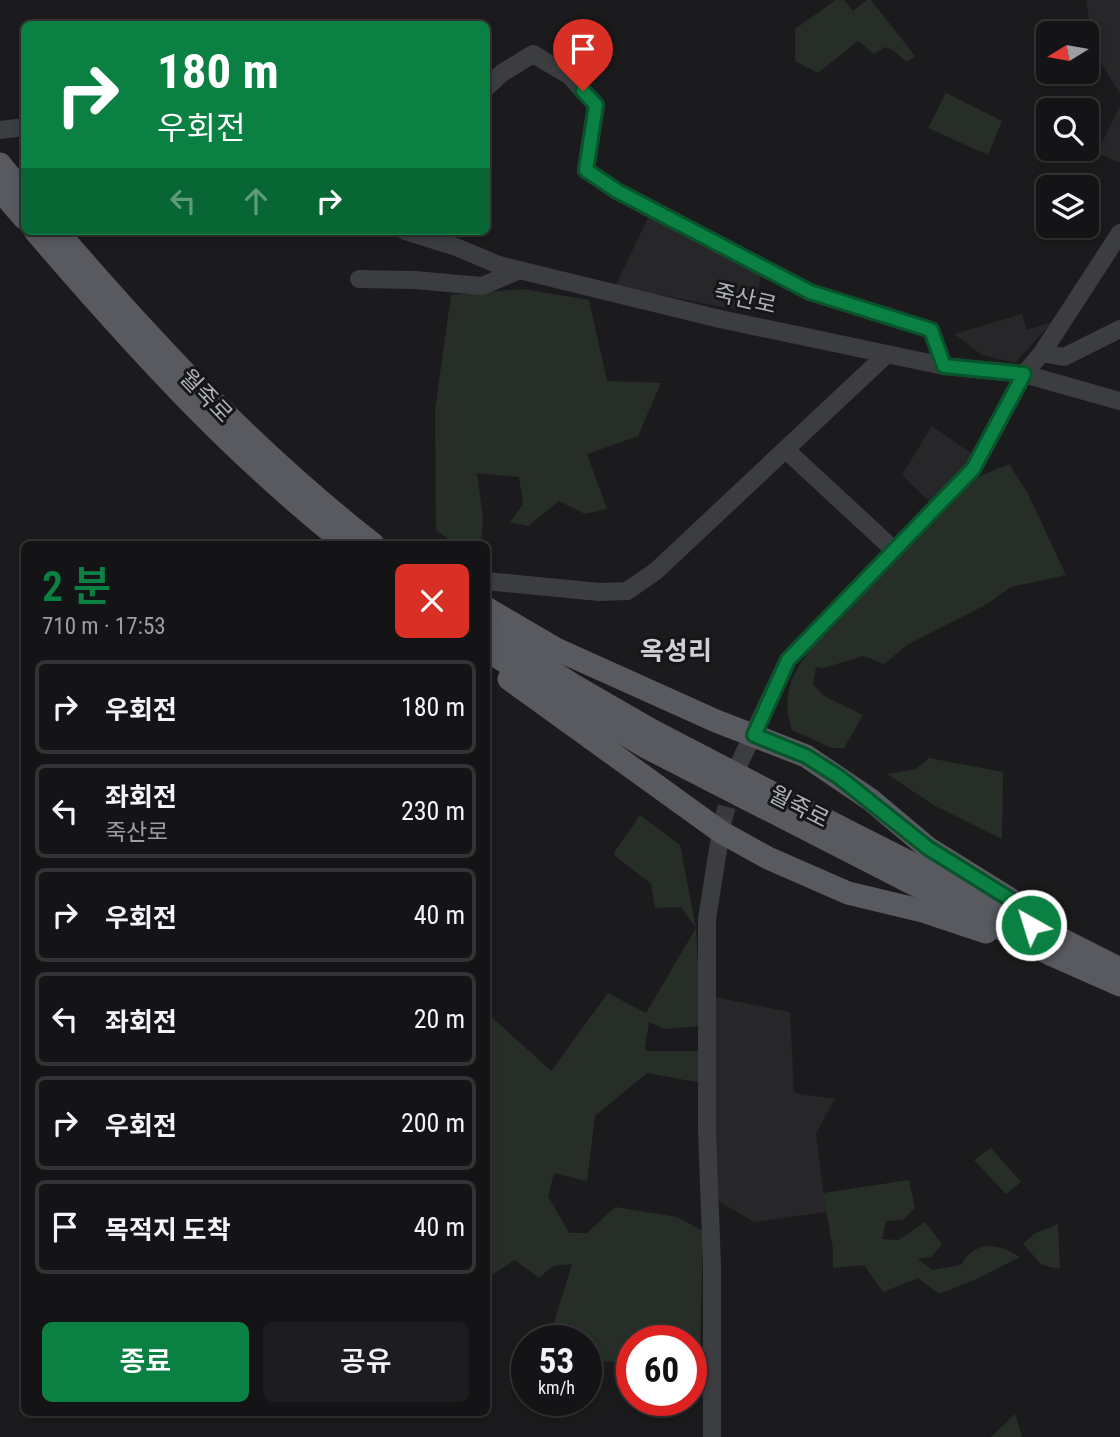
<!DOCTYPE html>
<html lang="ko">
<head>
<meta charset="utf-8">
<style>
	:root { --surface:#141416; --page:#1d1d1f; --text:#f1f3f6; --muted:#9d9ea1; --line:#333335; --accent:#0b8043 }
	body { margin:0; font-family:"Roboto Condensed","Noto Sans KR",sans-serif; background:var(--page); color:var(--text); height:100vh; display:flex; flex-direction:column; font-size:26px; white-space:nowrap }
	* { box-sizing:border-box; margin:0 }
	p { font-size:23px; color:var(--muted) }
	.icon { flex:none; width:38px; height:38px; fill:none; stroke:currentColor; stroke-width:2; stroke-linecap:round; stroke-linejoin:round }
	.map { position:relative; flex:1; overflow:hidden }
	.details { position:absolute; left:21px; top:541px; width:469px; height:875px; display:flex; flex-direction:column; background:var(--surface); border-radius:10px; box-shadow:0 4px 10px #0003,0 0 0 2px var(--line) }
	.details>* { flex:none }
	.guide { position:absolute; left:21px; top:21px; width:469px; height:214px; border-radius:10px; box-shadow:0 4px 10px #0003,0 0 0 2px var(--line); background:#0b8043; color:#fff; overflow:hidden }
	.needle { width:46px; rotate:259deg }
	.controls { position:absolute; left:1036px; top:21px; display:grid; gap:14px }
	.controls a { display:grid; place-items:center; width:63px; height:63px; border-radius:10px; background:var(--surface); box-shadow:0 4px 10px #0003,0 0 0 2px var(--line); font-size:35px }
	.speed { position:absolute; left:511px; top:1325px; display:flex; gap:14px; font-size:35px; font-weight:700; text-align:center }
	.speed>* { display:grid; place-content:center; width:91px; height:91px; border-radius:50%; background:var(--surface); box-shadow:0 4px 10px #0003,0 0 0 2px var(--line); line-height:1 }
	.speed small { font-size:18px; font-weight:400 }
	.speed .limit { border:10px solid #d22; background:#fff; color:#111 }
	.pin { position:absolute; display:grid; place-items:center; width:60px; height:60px; color:#fff; margin:-72px -30px; border-radius:50% 50% 50% 0; rotate:-45deg; box-shadow:0 0 7px #0007 }
	.pin .icon { rotate:45deg }
	.me { position:absolute; width:77px; margin:-38px; rotate:321deg; stroke-linejoin:round; filter:drop-shadow(0 0 5px #0008) }
	.turn { display:flex; align-items:center; gap:24px; height:147px; padding:0 21px; font-size:32px }
	.turn .icon { width:91px; height:91px; stroke-width:2.5 }
	.turn b { display:block; font-size:49px; line-height:60px }
	.lanes { display:flex; align-items:center; height:66px; padding:0 21px; background:#0003; justify-content:center; gap:35px; direction:ltr }
	.lanes .off { opacity:.35 }
	.round { display:grid; place-items:center; flex:none; width:74px; height:74px; border-radius:10px; background:var(--page) }
	.head { display:flex; align-items:center; justify-content:space-between; height:119px; padding:0 21px }
	h1 { font-size:42px; font-weight:600; line-height:52px; color:var(--accent) }
	.button { display:flex; gap:14px; margin-top:auto; padding:14px 21px }
	.button a { flex:1; height:80px; border-radius:10px; background:var(--accent); color:#fff; font-size:28px; font-weight:600; line-height:80px; text-align:center }
	.button a+a { background:var(--page); color:var(--text) }
	ul { padding:0; list-style:none }
	li { display:flex; align-items:center; gap:21px; height:94px; margin:0 14px 10px; padding:0 7px; border:4px solid var(--line); border-radius:10px }
	li div { flex:1 }
	li b { display:block; font-size:26px }
	li em { font-style:normal }
	.map>svg:first-child { display:block }
	.built { fill:#272729 }
	.green { fill:#272e28 }
	.lines { fill:none; stroke-linecap:round; stroke-linejoin:round }
	.minor-tunnel { stroke:#38393d; stroke-width:18; stroke-dasharray:18 9; stroke-linecap:butt }
	.minor { stroke:#3c3d41; stroke-width:18 }
	.major { stroke:#585a60; stroke-width:23 }
	.route-casing { stroke:#07532c; stroke-width:18 }
	.route { stroke:#0b8043; stroke-width:12 }
	.labels { text-anchor:middle; dominant-baseline:central; stroke-width:6; stroke-linejoin:round; paint-order:stroke }
	.street-label { font-size:23px; fill:#aeb2bb; stroke:#161618 }
	.quarter-label { font-size:26px; font-weight:bold; fill:#cfd1d7; stroke:#161618 }
</style>
</head>
<body>
<div class="map">
<svg width="1120" height="1437" viewBox="0 0 1120 1437">
	<rect width="100%" height="100%" fill="#1b1b1d"/>
	<g class="built">
		<path d="M1086,0H1120V94L1094,51Z"/>
		<path d="M1120,106V163L1097,153Z"/>
		<path d="M650,214L762,272L753,313L615,286Z"/>
		<path d="M1022,314L1027,330L1052,322L1015,363L982,355L954,334Z"/>
		<path d="M932,426L975,456L932,504L902,475Z"/>
		<path d="M715,997L790,1012L794,1093L835,1099L816,1134L826,1212L754,1222L718,1201L715,1115Z"/>
	</g>
	<g class="green">
		<path d="M836,0H844L853,11L867,0H871L915,56L907,62L894,51L885,47L874,54L858,41L818,73L795,61V29Z"/>
		<path d="M946,93L1002,121L988,155L928,128Z"/>
		<path d="M523,289L589,300L607,381L661,383L638,436L587,454L607,509L585,514L559,501L528,526L510,522L523,504L519,477L477,473L483,519L481,544H455L436,530L435,410L451,295Z"/>
		<path d="M1009,464L1027,492L1066,575L1011,587L987,604L907,645L884,664L864,656L823,668L816,667L813,684L824,696L863,715L844,748H832L792,730C780,692 793,671 816,642L978,477Z"/>
		<path d="M929,758L1003,772L1002,839L935,806L887,774L916,769Z"/>
		<path d="M640,815L680,845L696,928L701,1026L665,1029L649,1022L645,1048L647,1051H702L701,1083L647,1073L595,1116L587,1181L554,1173L548,1196L569,1233H587L615,1207L677,1217L703,1231L699,1393L691,1391V1340H632V1380L628,1382L626,1362L586,1361V1340H561L553,1326L572,1264L553,1266L539,1278L515,1260L487,1278V1013L551,1071L608,993L646,1013L696,928L681,907L655,908L651,884L613,854Z"/>
		<path d="M991,1148L1021,1182L1006,1194L974,1160Z"/>
		<path d="M909,1180L915,1208L903,1220L886,1221L882,1239L898,1240L925,1222L942,1244L931,1257L918,1259L932,1270L961,1265C976,1239 998,1243 1020,1257L979,1278L939,1294L918,1278L883,1292L864,1265L833,1268V1249L823,1193Z"/>
		<path d="M1058,1224L1060,1269L1042,1265L1023,1244L1034,1234Z"/>
		<path d="M1015,1414L1022,1437H991Z"/>
	</g>
	<g class="lines">
		<path class="minor-tunnel" d="M722,824L734,781"/>
		<g class="minor">
			<path d="M486,88L502,73L533,54L570,76L596,105L586,170L617,191L810,292L931,330L944,366"/>
			<path d="M0,130L24,127"/>
			<path d="M405,231L456,247L499,265L720,319L944,366L1024,374L1120,401"/>
			<path d="M359,279L415,280L482,286L520,270"/>
			<path d="M1042,353L1064,357L1120,329"/>
			<path d="M786,450L894,550"/>
			<path d="M486,581L599,592L627,591L656,571L886,355"/>
			<path d="M739,764L788,660L973,469L1024,374L1042,353L1120,233"/>
			<path d="M712,1437V1266L707,1131V919L722,824"/>
		</g>
		<g class="major">
			<path d="M0,164L24,193"/>
			<path d="M0,190L24,218"/>
			<path d="M35,231C132,344 230,452 346,544"/>
			<path d="M57,231C154,344 255,452 373,544"/>
			<path d="M486,608L556,649L716,721L806,756L871,800L928,848L1010,899"/>
			<path d="M486,629L573,685L651,730L753,783L1120,969"/>
			<path d="M486,650L644,746L1050,954L1120,985"/>
			<path d="M509,679L721,832L768,858L848,893L923,911L986,932"/>
		</g>
	</g>
	<g class="lines">
		<defs>
			<path id="route" d="M583,91L596,105L586,170L617,191L810,292L931,330L944,366L1024,374L973,469L788,660L754,735L806,756L839,777L928,848L1021,906L1031,925"/>
		</defs>
		<use href="#route" class="route-casing"/>
		<use href="#route" class="route"/>
	</g>
	<g class="labels">
		<g class="street-label">
			<text transform="translate(745 299) rotate(13)">죽산로</text>
			<text transform="translate(206 396) rotate(46)">월죽로</text>
			<text transform="translate(799 807) rotate(27)">월죽로</text>
		</g>
		<g class="quarter-label">
			<text x="676" y="651">옥성리</text>
		</g>
	</g>
</svg>
<div class="controls">
<a><svg class="needle" viewBox="-14 -14 28 28"><path d="M0-13l5 13h-10z" fill="#e53935"/><path d="M0 13l5-13h-10z" fill="#9d9ea1"/></svg></a>
<a><svg class="icon" aria-label="search" viewBox="0 0 24 24"><circle cx="10" cy="10" r="6"/><path d="M15 15l6 6"/></svg></a>
<a><svg class="icon" aria-label="layers" viewBox="0 0 24 24"><path d="M12 4l9 5-9 5-9-5zM3 14l9 5 9-5"/></svg></a>
</div>
<div class="speed"><div>53<small>km/h</small></div><div class="limit">60</div></div>
<div class="pin" style="left:583px;top:91px;background:#d93025"><svg class="icon" aria-label="arrive" viewBox="0 0 24 24"><path d="M6 21V4h12l-3 4 3 4H6"/></svg></div>
<svg class="me" style="left:1031px;top:925px" viewBox="-20 -20 40 40"><circle r="17" fill="#0b8043" stroke="#fff" stroke-width="3"/><path d="M0-11L8 9 0 5-8 9z" fill="#fff"/></svg>
<div class="guide">
<div class="turn"><svg class="icon" aria-label="right" viewBox="0 0 24 24"><path d="M7 20v-9h11M14 6l5 5-5 5"/></svg><div><b>180 m</b>우회전</div></div>
<div class="lanes"><svg class="icon off" aria-label="left" viewBox="0 0 24 24"><path d="M17 20v-9H6M10 6l-5 5 5 5"/></svg><svg class="icon off" aria-label="ahead" viewBox="0 0 24 24"><path d="M12 20V5M6 11l6-6 6 6"/></svg><svg class="icon" aria-label="right" viewBox="0 0 24 24"><path d="M7 20v-9h11M14 6l5 5-5 5"/></svg></div>
</div>
<section class="details">
<div class="head"><div><h1>2 분</h1><p>710 m · 17:53</p></div><a class="round" style="background:#d93025;color:#fff"><svg class="icon" aria-label="close" viewBox="0 0 24 24"><path d="M6 6l12 12M18 6L6 18"/></svg></a></div>
<ul>
<li><svg class="icon" aria-label="right" viewBox="0 0 24 24"><path d="M7 20v-9h11M14 6l5 5-5 5"/></svg><div><b>우회전</b></div><em>180 m</em></li>
<li><svg class="icon" aria-label="left" viewBox="0 0 24 24"><path d="M17 20v-9H6M10 6l-5 5 5 5"/></svg><div><b>좌회전</b><p>죽산로</p></div><em>230 m</em></li>
<li><svg class="icon" aria-label="right" viewBox="0 0 24 24"><path d="M7 20v-9h11M14 6l5 5-5 5"/></svg><div><b>우회전</b></div><em>40 m</em></li>
<li><svg class="icon" aria-label="left" viewBox="0 0 24 24"><path d="M17 20v-9H6M10 6l-5 5 5 5"/></svg><div><b>좌회전</b></div><em>20 m</em></li>
<li><svg class="icon" aria-label="right" viewBox="0 0 24 24"><path d="M7 20v-9h11M14 6l5 5-5 5"/></svg><div><b>우회전</b></div><em>200 m</em></li>
<li><svg class="icon" aria-label="arrive" viewBox="0 0 24 24"><path d="M6 21V4h12l-3 4 3 4H6"/></svg><div><b>목적지 도착</b></div><em>40 m</em></li>
</ul>
<div class="button"><a>종료</a><a>공유</a></div>
</section>
</div>
</body>
</html>
